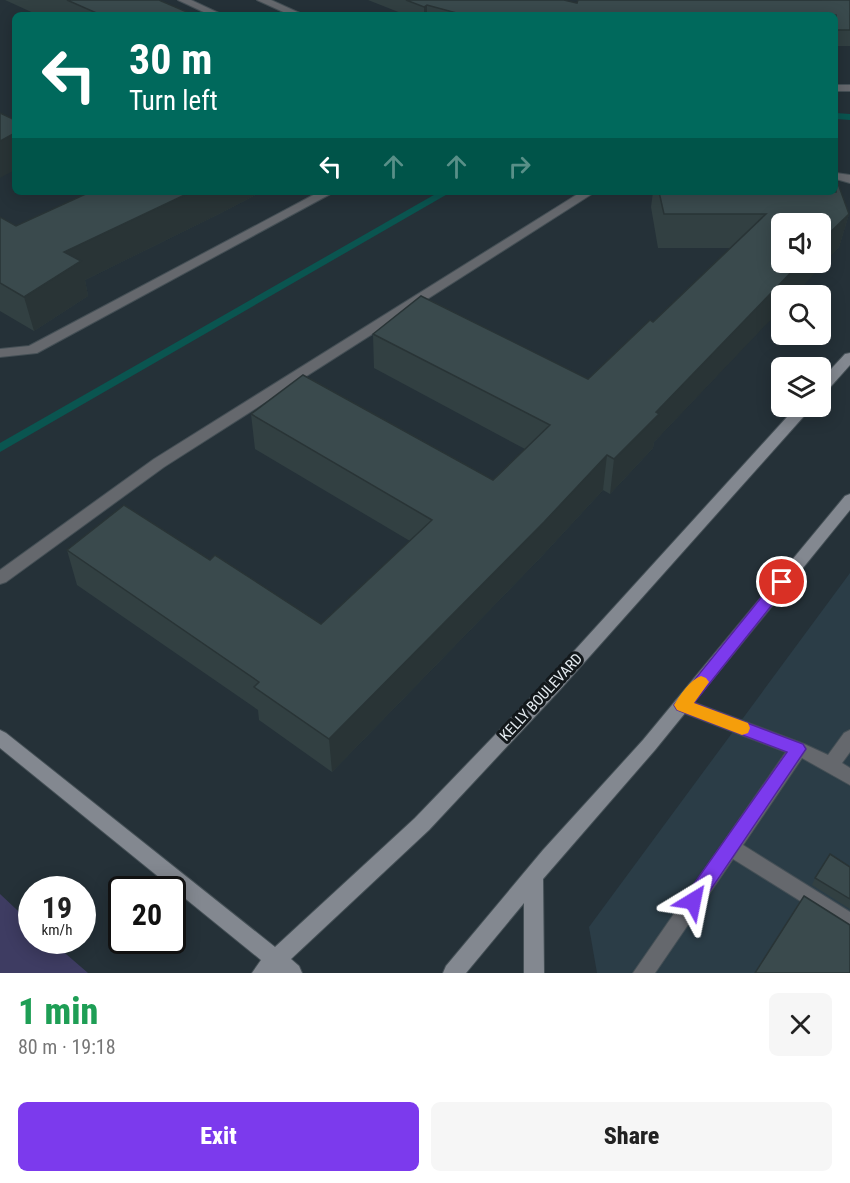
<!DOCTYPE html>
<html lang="en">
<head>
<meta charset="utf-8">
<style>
	:root { --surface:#fff; --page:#f6f6f6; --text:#222; --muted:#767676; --accent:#7c3aed }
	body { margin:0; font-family:"Roboto Condensed",sans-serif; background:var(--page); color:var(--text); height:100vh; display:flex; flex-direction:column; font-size:22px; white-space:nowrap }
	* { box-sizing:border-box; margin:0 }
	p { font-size:20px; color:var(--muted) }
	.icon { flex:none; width:33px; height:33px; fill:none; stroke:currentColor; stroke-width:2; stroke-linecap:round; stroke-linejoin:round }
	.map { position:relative; height:973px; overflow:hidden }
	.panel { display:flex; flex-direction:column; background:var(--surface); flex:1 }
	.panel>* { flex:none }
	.top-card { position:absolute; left:12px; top:12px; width:826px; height:183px; border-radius:9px; box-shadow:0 3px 15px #0003; background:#00695c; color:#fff; overflow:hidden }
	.controls { position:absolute; left:771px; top:213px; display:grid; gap:12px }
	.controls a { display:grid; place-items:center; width:60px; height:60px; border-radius:9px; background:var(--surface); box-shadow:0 3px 15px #0003; font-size:30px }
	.speed { position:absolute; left:18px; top:876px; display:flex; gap:12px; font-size:30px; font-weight:700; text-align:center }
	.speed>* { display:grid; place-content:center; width:78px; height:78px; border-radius:50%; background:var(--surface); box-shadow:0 3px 15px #0003; line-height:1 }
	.speed small { font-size:15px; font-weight:400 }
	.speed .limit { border:3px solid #111; border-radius:9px; background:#fff; color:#111 }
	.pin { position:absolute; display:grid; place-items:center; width:51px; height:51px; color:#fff; margin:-26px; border:3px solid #fff; border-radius:50%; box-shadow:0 2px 6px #0007 }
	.me { position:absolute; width:66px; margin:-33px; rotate:35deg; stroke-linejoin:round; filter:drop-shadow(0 0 4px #0008) }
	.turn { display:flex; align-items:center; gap:21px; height:126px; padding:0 18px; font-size:27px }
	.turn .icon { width:78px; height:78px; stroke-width:2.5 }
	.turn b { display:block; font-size:42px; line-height:51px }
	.lanes { display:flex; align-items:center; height:57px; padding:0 18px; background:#0003; justify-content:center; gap:30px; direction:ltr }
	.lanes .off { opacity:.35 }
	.round { display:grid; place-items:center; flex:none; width:63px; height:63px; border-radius:9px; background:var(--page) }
	.headline { display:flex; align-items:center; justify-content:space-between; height:102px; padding:0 18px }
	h1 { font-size:36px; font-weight:800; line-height:45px; color:#1e9e55 }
	.action { display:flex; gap:12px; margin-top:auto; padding:12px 18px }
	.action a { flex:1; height:69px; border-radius:9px; background:var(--accent); color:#fff; font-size:24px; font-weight:800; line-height:69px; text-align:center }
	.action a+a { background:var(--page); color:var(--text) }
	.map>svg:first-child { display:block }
	.built { fill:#2b3d47 }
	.green { fill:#3e3c62 }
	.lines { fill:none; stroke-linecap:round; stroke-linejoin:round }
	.stream { fill:#0a5550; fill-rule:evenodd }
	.lane-casing { stroke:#444f55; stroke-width:2 }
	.secondary-casing { stroke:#444f55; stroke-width:2 }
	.lane { fill:#65686d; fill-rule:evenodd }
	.secondary { fill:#838890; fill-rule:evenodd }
	.wall { fill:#324042 }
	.shaded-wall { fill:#293436 }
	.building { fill:#3a4a4d; stroke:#293436; stroke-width:1.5 }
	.route { fill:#7c3aed; stroke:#51269a; stroke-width:1.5 }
	.slow { fill:#f59e0b }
	.labels { text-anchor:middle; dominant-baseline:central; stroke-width:6; stroke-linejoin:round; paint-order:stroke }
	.street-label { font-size:15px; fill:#e4ebf0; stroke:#13181b }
</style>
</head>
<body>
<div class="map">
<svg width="850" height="973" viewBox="0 0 850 973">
	<rect width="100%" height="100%" fill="#253138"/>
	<path class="built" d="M850,573V973H597L589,927Z"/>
	<path class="green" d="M0,894L31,923L32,940L51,941L88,973H0Z"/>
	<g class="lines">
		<g class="stream">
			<path d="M836,113L850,114V120L836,119Z"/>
			<path d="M439,192H451L0,452V443Z"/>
		</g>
		<defs>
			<g id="lane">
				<path d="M178,0H191L223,15H210Z"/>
				<path d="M257,0H271L304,15H290Z"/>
				<rect x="836" y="85" width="14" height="6"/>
				<path d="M836,173L850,175V183L836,179Z"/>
				<path d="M319,192H334L37,353L0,357V349L29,346Z"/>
				<path d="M581,192H595L164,467L6,582L0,584V570L154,459Z"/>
				<path d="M682,698L804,744L828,755L844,733L850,730V752L842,763L850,768V785L802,758L743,845L850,912V932L733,859L655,973H633L786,752L676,710L673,705L676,700Z"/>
			</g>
			<g id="secondary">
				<path d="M850,353V365L825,393L820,395V381L845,354Z"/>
				<path d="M797,406H813L557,693L429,830L291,959L299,966L302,973H252L261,960L0,748V730L6,733L275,947L415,818L545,683Z"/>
				<path d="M850,494V510L655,750L543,879L544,973H524V903L466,973H443L446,966L543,850L643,740L845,496Z"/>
			</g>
		</defs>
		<use href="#lane" class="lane-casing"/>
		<use href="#secondary" class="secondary-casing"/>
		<use href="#lane" class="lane"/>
		<use href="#secondary" class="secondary"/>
	</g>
	<g class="wall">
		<path d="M5,0H159L194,15H38Z"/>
		<path d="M368,0H564L577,3L637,1L850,0V46H836V15H406Z"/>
		<path d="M90,192H261L221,213L85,280L88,296L34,331L0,311V217L16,226Z"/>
		<path d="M653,192H836L849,214L839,247L654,442L653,448L610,494L603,490L541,557L332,772L259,720L258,710L77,585L67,550L210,560L321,624L410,541L255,449L251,414L493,480L525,449L374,368L373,334L588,379L653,322L730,248H658L651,207Z"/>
		<path d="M850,867V909L812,885L815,878Z"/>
	</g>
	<g class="shaded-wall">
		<path d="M427,5V15H424V7Z"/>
		<path d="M15,133V170L0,178V141Z"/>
		<path d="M191,192H261L221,213L85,280L88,296L34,331L24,297L64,252Z"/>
		<path d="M849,214L839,247L794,296H782V308L654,442L653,448L610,494L614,459L656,412L801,262H820V242Z"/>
		<path d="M607,455L603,490L541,557L332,772L329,739Z"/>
	</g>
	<g class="building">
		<path d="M67,0H159L194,15H101Z"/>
		<path d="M406,0H564L577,3L578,0H850V30H836V15H464L427,5L424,7Z"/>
		<path d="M0,113L15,120V133L0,141Z"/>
		<path d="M836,178L849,214L820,242V224H782V262H801L656,412L659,414L614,459L607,455L544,522L329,739L254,687L259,682L67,550L124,505L210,560L215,555L321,624L432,520L251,414L303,375L493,480L550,425L373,334L421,296L588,379L650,320L653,322L766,214H664L659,192H836Z"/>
		<path d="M90,192H191L64,252L81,261L24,297L0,283V217L16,226Z"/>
		<path d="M830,854L850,867V899L815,878Z"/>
		<path d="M804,896L850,925V973H755Z"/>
	</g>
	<path class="route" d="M782,577L787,578L790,582L787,586L694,703L803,744L806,749L699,907L693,909L686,907L684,901L686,895L787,752L677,710L674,705L777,578Z"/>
	<path class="slow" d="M701,676L706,678L709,682L694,703L748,723L750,728L748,733L742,735L677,710L674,705C680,695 690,680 701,676Z"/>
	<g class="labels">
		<g class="street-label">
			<text transform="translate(541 697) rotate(-47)">KELLY BOULEVARD</text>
		</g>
	</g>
</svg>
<div class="controls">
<a><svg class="icon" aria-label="sound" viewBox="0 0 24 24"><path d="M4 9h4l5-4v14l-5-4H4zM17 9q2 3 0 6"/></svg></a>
<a><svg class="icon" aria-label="search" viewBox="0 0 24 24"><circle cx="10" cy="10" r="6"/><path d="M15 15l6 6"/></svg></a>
<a><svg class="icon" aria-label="layers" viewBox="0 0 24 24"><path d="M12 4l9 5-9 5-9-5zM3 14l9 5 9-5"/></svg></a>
</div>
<div class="speed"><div>19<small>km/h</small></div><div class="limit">20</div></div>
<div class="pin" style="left:782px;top:582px;background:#d93025"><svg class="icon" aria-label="arrive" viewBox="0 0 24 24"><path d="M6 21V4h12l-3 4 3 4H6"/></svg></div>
<svg class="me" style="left:693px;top:901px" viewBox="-20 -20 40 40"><path d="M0-17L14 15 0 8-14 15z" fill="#7c3aed" stroke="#fff" stroke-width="4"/></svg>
<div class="top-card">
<div class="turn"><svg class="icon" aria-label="left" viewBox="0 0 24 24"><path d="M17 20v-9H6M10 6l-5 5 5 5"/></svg><div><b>30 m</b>Turn left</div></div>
<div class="lanes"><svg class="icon" aria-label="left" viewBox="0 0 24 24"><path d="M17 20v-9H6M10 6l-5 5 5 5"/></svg><svg class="icon off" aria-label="ahead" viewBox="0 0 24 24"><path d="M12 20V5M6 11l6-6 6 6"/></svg><svg class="icon off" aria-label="ahead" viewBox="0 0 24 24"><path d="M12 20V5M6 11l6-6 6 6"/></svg><svg class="icon off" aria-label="right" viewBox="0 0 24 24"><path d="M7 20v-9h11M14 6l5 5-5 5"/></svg></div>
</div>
</div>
<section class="panel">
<div class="headline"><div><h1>1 min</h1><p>80 m · 19:18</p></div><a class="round"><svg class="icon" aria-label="close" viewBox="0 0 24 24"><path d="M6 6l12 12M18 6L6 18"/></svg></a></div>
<div class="action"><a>Exit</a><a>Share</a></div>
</section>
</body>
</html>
